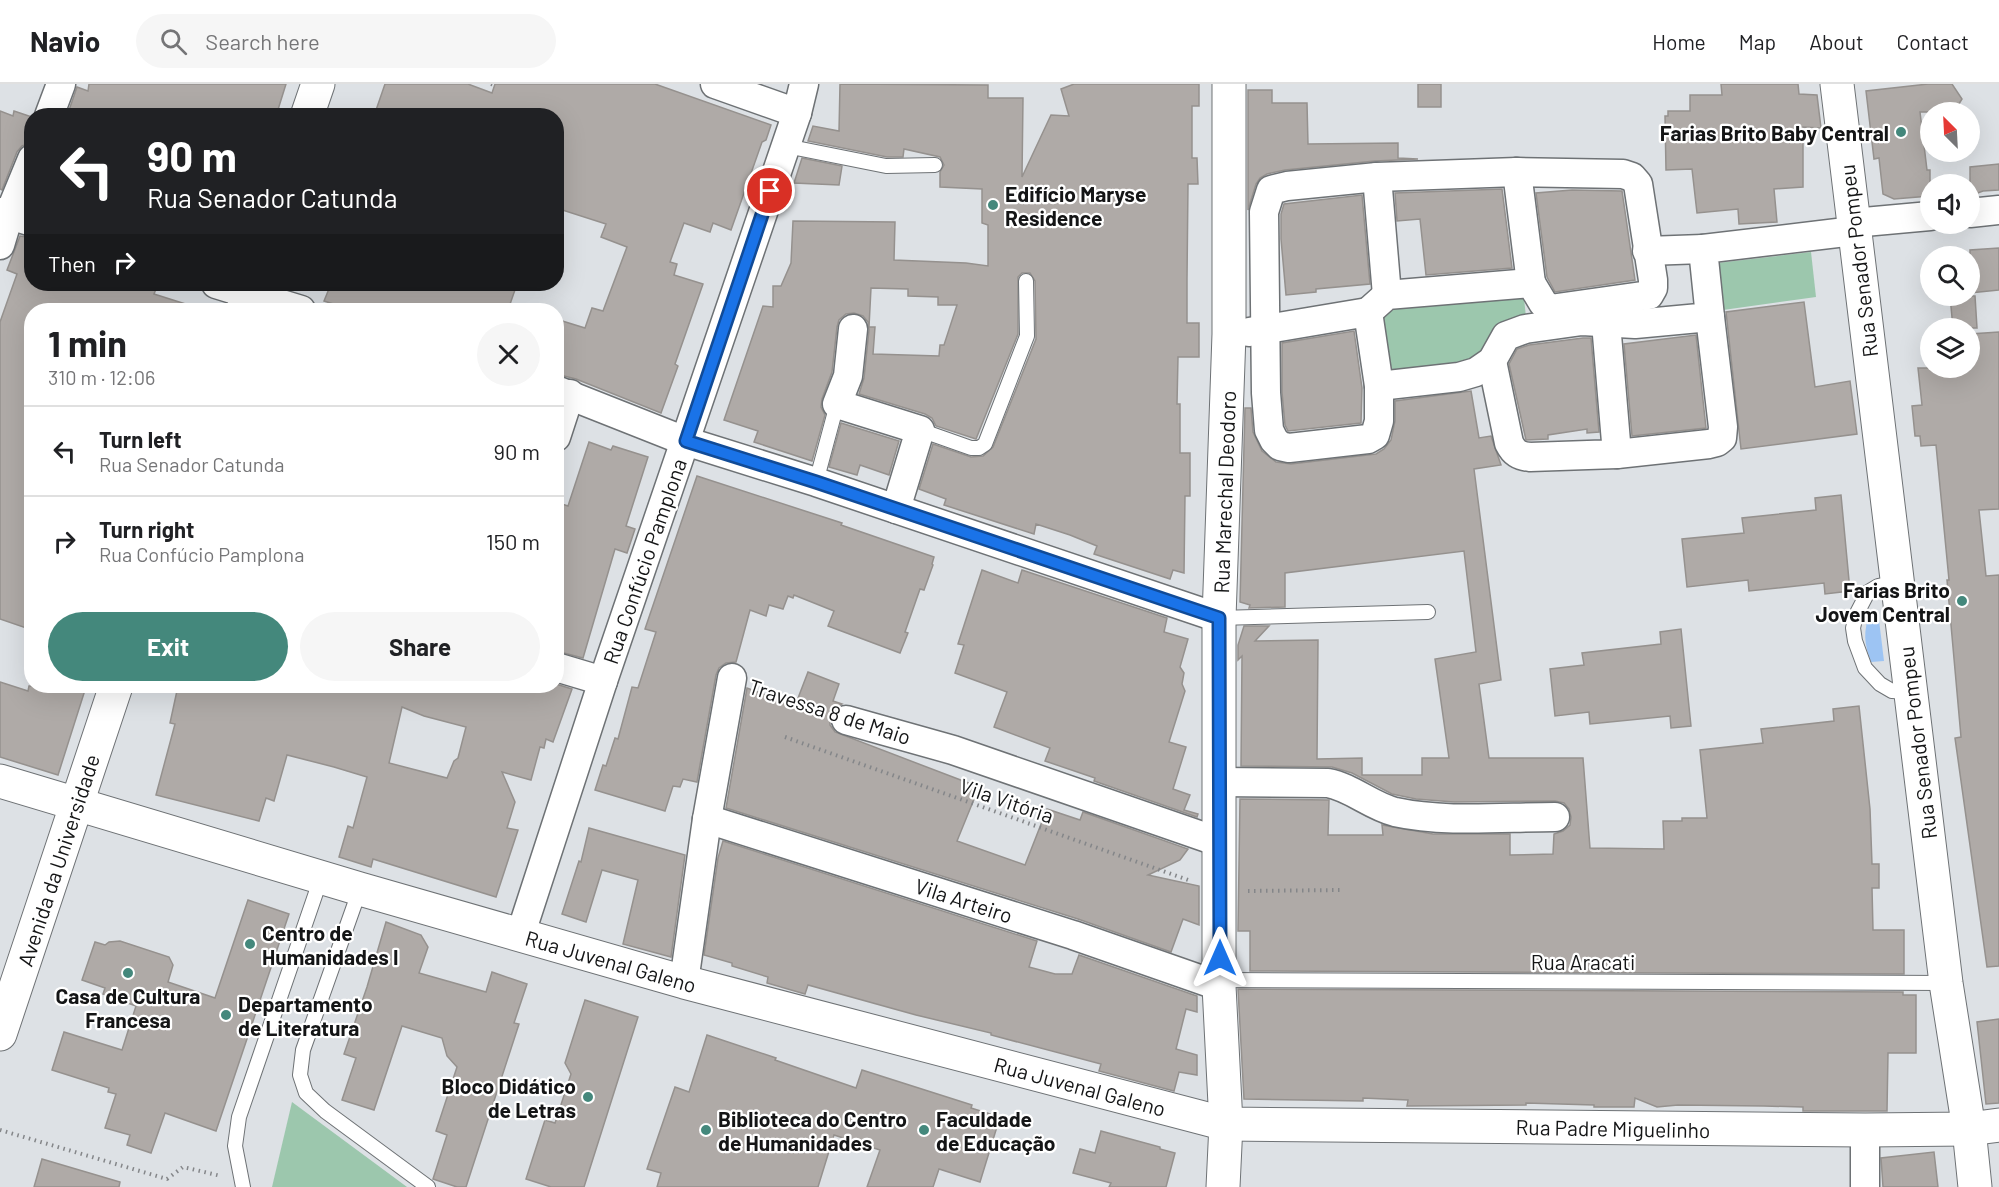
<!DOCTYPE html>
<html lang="en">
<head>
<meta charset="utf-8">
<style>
	:root { --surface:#fff; --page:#f6f6f6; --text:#202124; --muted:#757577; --line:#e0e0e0; --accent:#44887c }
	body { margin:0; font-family:Barlow,sans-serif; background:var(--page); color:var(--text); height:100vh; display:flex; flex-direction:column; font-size:22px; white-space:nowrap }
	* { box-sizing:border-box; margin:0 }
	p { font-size:20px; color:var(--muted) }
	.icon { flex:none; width:33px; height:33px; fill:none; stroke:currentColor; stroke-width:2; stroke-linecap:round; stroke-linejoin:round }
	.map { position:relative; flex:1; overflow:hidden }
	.sheet { position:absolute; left:24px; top:219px; width:540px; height:390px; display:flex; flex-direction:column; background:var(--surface); border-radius:24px; box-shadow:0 6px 24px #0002 }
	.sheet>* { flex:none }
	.guide { position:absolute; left:24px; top:24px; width:540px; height:183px; border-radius:24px; box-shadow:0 6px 24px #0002; background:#202124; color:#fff; overflow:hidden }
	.needle { width:39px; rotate:336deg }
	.controls { position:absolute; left:1920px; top:18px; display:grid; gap:12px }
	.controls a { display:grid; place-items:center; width:60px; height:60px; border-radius:50%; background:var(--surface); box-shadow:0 6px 24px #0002; font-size:30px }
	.pin { position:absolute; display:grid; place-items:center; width:51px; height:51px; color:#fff; margin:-26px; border:3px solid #fff; border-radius:50%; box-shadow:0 2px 6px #0007 }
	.me { position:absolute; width:66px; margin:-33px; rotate:0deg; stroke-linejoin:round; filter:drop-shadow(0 0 4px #0008) }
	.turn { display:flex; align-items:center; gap:21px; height:126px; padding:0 24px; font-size:27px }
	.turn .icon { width:78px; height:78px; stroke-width:2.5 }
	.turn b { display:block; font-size:42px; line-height:51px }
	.then { display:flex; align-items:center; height:57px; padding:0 24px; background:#0003; gap:12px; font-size:22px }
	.round { display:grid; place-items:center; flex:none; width:63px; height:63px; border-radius:32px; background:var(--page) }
	.summary { display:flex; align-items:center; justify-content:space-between; height:102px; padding:0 24px }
	h1 { font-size:36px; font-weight:700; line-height:45px }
	.button { display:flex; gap:12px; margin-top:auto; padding:12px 24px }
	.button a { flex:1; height:69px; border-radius:36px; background:var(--accent); color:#fff; font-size:24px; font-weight:700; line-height:69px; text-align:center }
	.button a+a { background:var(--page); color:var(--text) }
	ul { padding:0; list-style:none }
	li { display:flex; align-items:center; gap:18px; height:90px; padding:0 24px; border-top:2px solid var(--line) }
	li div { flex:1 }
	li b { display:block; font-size:22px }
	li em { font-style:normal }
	header { display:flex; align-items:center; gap:36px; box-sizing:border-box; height:84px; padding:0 30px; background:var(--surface); border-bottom:2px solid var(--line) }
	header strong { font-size:28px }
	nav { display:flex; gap:33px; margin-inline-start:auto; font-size:21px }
	.search { width:420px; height:54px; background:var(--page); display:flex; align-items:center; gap:15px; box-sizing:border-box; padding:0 21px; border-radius:33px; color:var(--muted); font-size:22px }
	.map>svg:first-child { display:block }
	.green { fill:#9cc7ad }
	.water { fill:#9dc4f3 }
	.building { fill:#afaaa7; stroke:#95918e; stroke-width:1.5; fill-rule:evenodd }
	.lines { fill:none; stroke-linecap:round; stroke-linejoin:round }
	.lane-casing { stroke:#6e7275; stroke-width:16 }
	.street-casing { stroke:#6e7275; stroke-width:31 }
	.secondary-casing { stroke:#6e7275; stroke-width:35 }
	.path { stroke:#848689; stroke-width:4; stroke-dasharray:1.5 4.5; stroke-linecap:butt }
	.lane { stroke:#fff; stroke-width:14 }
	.street { stroke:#fff; stroke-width:28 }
	.secondary { stroke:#fff; stroke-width:33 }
	.route-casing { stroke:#114b97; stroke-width:15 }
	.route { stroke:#1a73e8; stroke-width:10 }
	.poi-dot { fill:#44887c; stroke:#fff; stroke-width:2 }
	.labels { text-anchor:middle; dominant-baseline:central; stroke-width:4.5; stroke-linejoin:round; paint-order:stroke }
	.poi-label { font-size:21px; font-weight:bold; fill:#141516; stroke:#fff; text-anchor:start }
	.street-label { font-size:21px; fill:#141516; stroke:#fff }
</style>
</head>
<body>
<header>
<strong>Navio</strong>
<div class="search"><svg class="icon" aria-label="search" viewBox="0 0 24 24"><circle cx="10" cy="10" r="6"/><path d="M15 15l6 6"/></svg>Search here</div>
<nav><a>Home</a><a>Map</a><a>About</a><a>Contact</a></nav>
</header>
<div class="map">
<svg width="1999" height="1103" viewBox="0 0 1999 1103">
	<rect width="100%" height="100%" fill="#dde1e5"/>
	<g class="green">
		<path d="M1811,168L1816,213L1723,226L1717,179Z"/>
		<path d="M1523,205L1526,233L1482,275L1391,289L1382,222Z"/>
		<path d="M292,1018L407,1103H272Z"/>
	</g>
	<path class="water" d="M1878,528L1884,577L1871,578C1864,560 1863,547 1870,529Z"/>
	<g class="building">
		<path d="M89,0H286L276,32H67L77,3L88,7Z"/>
		<path d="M385,0H468L492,9L495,0H655L771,41L766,56L762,58L731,146L713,139L710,148L684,139L670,178L677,180L674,191L703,200L675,280L678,282L661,329L576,295L556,290V235L585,244L592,224L603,227L627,163L601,153L606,140L556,124V32H374Z"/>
		<path d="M840,0L988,1V14H1023L1022,93L1051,31L1069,32L1061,5L1074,0H1199V22H1192V74H1197L1198,100H1188L1187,195V239H1199V273H1178L1177,320H1180V369H1190V412H1185L1184,489L1173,486L1170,495L1094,470L1097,462L1070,451L1036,440L1034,450L944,421L946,415L919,405L933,360L971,373L983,372L993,363L1036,255L1035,197L1030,189H1022L1018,193V250L976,355L936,342L932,334L925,330L859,310L864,294L869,246L868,238L863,232L854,229L846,230L839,236L837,243L832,288L822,315L821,323L825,331L812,377L754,358L758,347L724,336L763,222L773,223V202H781L791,179L793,137L895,138L894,176L966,179L988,182V141L982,139V105L940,103V88L944,81L940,73L904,65L903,73H887L808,57L813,42L839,47ZM871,204L908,205V212L938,213V221H957L944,261H940L939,272L873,270L875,243H869Z"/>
		<rect x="1418" y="0" width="23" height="23"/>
		<path d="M1721,0H1798L1799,10L1817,11L1821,44L1803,43V103L1774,105L1777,138L1739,140L1738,125L1697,129L1692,85L1666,86L1665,32H1668V27H1690V11H1722Z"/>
		<path d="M1928,0H1952L1962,15L1954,28H1920L1927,86H1930V112L1894,115L1883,110L1879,74L1874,75L1866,7Z"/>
		<path d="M1248,6H1272V19H1307L1308,60L1398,59V74L1418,75L1375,77L1285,86L1267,90L1260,94L1256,100L1248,126Z"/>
		<path d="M0,27L13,32L14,27L32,33V59L22,62L17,68L2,106L0,105Z"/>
		<path d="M802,74L842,82L839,101L794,99Z"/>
		<path d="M1999,80V106L1983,107L1970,112V83Z"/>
		<path d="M1502,105L1512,184L1426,191L1420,135L1397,137L1395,109Z"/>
		<path d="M1572,106L1622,107L1635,196L1555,208L1547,193L1536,109Z"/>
		<path d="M1362,111L1370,200L1316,205V208L1286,211L1281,155V130L1284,120Z"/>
		<path d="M20,152L32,154V200H158L154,210L192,222L191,226H32V546L0,535V238L17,190L7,186Z"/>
		<path d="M1999,164V206L1970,209V166Z"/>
		<path d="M331,200H517L508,226H352L324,217Z"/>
		<path d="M1950,212H1975L1977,244H1953Z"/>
		<path d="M1804,218L1815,303L1850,297L1857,350L1741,365L1726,228Z"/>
		<path d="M1354,247L1362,304L1361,339L1288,347L1285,341L1282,308V259Z"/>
		<path d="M1999,248V425L1979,426L1986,492L1999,491V882L1987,883L1955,654L1961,653L1947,496H1949L1936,361L1921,362L1920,352H1915L1912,322L1922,321L1918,284H1970V250Z"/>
		<path d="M1696,251L1706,344L1632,352L1624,260Z"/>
		<path d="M1583,254H1591L1599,348L1587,349V345L1548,351V355L1526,356L1509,280L1517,265L1529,261Z"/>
		<path d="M1471,307L1479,354L1491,352L1501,381L1474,385L1501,596L1479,600L1489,674H1583L1590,764L1664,765L1663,737H1682V734H1707L1700,666L1763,659L1761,645L1834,637L1833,625L1859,622L1870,725L1872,780H1879V804H1872L1873,846H1904V890L1250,887V847H1238L1240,715L1329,716L1328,751H1383L1382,741L1433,750H1510V771L1553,770L1554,750L1563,747L1570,741L1571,733L1569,725L1564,719L1555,717L1454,718L1416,715L1392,710L1352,689L1332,683L1241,682L1242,572L1238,576V561L1244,542H1269L1255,557L1318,556L1317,675L1362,674V691H1422V674H1449L1435,575L1476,568L1464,467L1285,489V523L1249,524L1250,521L1240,518L1245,324H1251L1253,348L1262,367L1276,378L1291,380L1376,370L1384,365L1391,356L1395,337V317Z"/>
		<path d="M841,339L899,357L889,391L860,381L857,391L829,383Z"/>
		<path d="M589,358L611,366L613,362L648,373L626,442L635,445L627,469L615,465L583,574L556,567V418L568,422Z"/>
		<path d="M697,392L842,439L841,441L934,473L932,480L933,481L924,506L920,505L905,548L908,549L900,569L828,542L834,527L794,511L793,514L788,512L783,525L769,521L766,532L750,526L736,578L726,579L719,584L716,591L697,698L683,695L680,703L673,702L665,727L595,706L603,681L606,682L615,654L618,655L632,603L638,604L656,548L645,545Z"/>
		<path d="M1841,411L1850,507L1825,510L1824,499L1749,507L1748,496L1687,503L1682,455L1744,449L1742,434L1816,426L1815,414Z"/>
		<path d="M982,486L1018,499L1022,486L1167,534L1164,548L1188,555L1180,583L1184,589L1182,600L1185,607L1169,658L1186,663L1173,705L1190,711L1184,726L1198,730L1197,733L1094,697L1095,694L1045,677L1050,664L994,643L1007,608L955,589L964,561L958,560Z"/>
		<path d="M1681,545L1691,642L1671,644L1670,632L1590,640L1589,628L1555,632L1550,585L1584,581L1582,569L1661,560L1660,548Z"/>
		<path d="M808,588L839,600L833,617L842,620L834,625L830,632V641L835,648L979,703L957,757L1025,781L1047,725L1080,736L1083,728L1188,765L1180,776L1148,791L1199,802V841L1183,835L1171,868L1078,835L726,724L747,604L795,622Z"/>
		<path d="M0,598L28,607L29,602H71L85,606L58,691L0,673Z"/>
		<path d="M556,600L572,605L553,658L546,655L544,664L540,663L531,696L502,688L515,718L507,744L518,746L496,813L373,775L371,783L339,773L348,742L353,744L367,693L334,683L287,671L274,717L266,714L259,737L156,711L175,640L170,639L178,602ZM402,623L424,632L466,643L458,674L454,677L447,694L389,679Z"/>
		<path d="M589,744L685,771L671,873L623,860L638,796L602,786L586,838L562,830L579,777L581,778Z"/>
		<path d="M723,757L1037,857L1029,883L1055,890H1072L1079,871L1197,912V928L1186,925L1176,965L1197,971V991L1179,988L1174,1007L1099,987L1101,980L991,951V949L916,931L808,901L805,910L767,899L768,893L732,882V879L704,871L718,774Z"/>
		<path d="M248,816L289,830L216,1047L165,1029L151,1069L127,1061L130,1051L105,1044L116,1010L108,1008L109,1004L52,986L64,948L122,966L136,922L103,910L105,904L82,896L95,858L105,861L109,858L120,857L169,873L173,881L168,898L215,914Z"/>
		<path d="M386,838L421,851L428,863L419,889L486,908L492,888L527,900L514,939L519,940L466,1103H457L433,1095L447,1051L436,1047L457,983L447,972L442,954L402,942L374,1026L342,1016L356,974L344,970L367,903Z"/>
		<path d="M1238,905L1903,908V911H1916V969H1888L1887,1027H1803V1023L1764,1022L1678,1021L1657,1023L1635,1014L1634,1023H1594V1021L1526,1019V1021L1407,1022L1408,1016L1363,1014V1017L1244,1015Z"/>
		<path d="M585,916L638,933L584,1103H551L526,1095L545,1036L555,1039L571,990L565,979Z"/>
		<path d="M1999,935V1019L1986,1020L1977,938Z"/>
		<path d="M707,951L776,974L775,976L856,1004L862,986L972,1021L971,1024L1000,1033L980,1098L939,1085L933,1103H867L880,1066L834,1051L818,1103H657L661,1089L647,1085L675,1003L689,1008Z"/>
		<path d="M1101,1047L1160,1063V1065L1175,1069L1166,1103H1109L1111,1099L1073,1089L1080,1065L1095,1069Z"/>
		<path d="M1934,1068L1938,1103H1883L1881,1074Z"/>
		<path d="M42,1075L120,1098L119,1103H34Z"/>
	</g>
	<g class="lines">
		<defs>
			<g id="lane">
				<path d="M786,62L886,82L935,81"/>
				<path d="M920,346L971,364H979L985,360L1027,252L1026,197"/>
				<path d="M816,398L837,320"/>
				<path d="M1897,498L1878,502L1868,508L1856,531L1853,544L1855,557L1865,584L1880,600L1892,607L1911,608"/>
				<path d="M1219,534L1428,528"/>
				<path d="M360,805L303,966L300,991L306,1009L325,1027L428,1103"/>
				<path d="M1220,896L1946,899"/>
				<path d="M243,1103L235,1062L239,1033L321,794"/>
			</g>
			<g id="street">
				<path d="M715,0L797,29"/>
				<path d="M49,32L61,0"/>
				<path d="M1517,88L1531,199"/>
				<path d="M1377,93L1387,211"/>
				<path d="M0,128L32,138"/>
				<path d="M1970,129L1999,126"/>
				<path d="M1853,139L1930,132"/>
				<path d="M0,161L9,131L32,75"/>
				<path d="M1647,167L1703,165"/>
				<path d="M216,200L301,226"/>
				<path d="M1368,228L1387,211L1531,199L1543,219L1550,225L1649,211L1653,204V196L1638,100L1632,93L1623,90L1517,88L1377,93L1287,102L1271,106L1264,128L1266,309L1269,346L1274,356L1280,362L1289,364L1368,355L1375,351L1379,337V302"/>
				<path d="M853,245L848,292L837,320L920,346L896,425"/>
				<path d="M1249,248L1368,228L1379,302L1459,293L1476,288L1492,277L1506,252L1525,245L1582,237L1635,240L1710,233L1703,165L1854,147"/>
				<path d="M1492,277L1509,359C1514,369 1519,372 1530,373L1617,370L1606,239"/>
				<path d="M556,306L685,357L816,398L1219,534"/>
				<path d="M556,353L570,310"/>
				<path d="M1617,370L1709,360L1717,358L1722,354L1723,343L1710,233"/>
				<path d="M556,583L603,597"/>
				<path d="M846,636L953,666L1219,758"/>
				<path d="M1219,698L1328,699C1351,703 1371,722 1395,728C1445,739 1503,733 1555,733"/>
				<path d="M707,735L1073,851L1219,902"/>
				<path d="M520,852L603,597L797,29L804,0"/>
				<path d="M684,898L707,735L732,594"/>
				<path d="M1865,1103V1046"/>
			</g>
			<g id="secondary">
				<path d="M1837,0L1946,899L1969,1045L1975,1103"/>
				<path d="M307,32L318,0"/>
				<path d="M243,226L252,200"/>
				<path d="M0,697L360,805L684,898L1226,1040L1865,1046L1969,1045L1999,1041"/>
				<path d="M0,950L116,602"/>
				<path d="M1223,1103L1226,1040L1219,902V534L1229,250V0"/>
			</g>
		</defs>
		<use href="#lane" class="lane-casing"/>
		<use href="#street" class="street-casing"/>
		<use href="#secondary" class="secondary-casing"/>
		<g class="path">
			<path d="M491,0L494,1"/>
			<path d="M756,603L823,627"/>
			<path d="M785,653L1191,797"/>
			<path d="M1248,807L1340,806"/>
			<path d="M0,1046L167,1095L183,1083L221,1092"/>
		</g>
		<use href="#lane" class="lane"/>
		<use href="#street" class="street"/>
		<use href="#secondary" class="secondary"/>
	</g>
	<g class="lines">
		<defs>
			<path id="route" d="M770,107L686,357L816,398L1219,534L1220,874"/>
		</defs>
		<use href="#route" class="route-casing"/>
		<use href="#route" class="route"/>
	</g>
	<g class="poi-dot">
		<circle cx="1901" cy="48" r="6"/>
		<circle cx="993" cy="121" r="6"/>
		<circle cx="1962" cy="517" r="6"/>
		<circle cx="250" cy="860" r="6"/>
		<circle cx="128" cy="889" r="6"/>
		<circle cx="226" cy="931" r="6"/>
		<circle cx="588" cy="1013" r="6"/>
		<circle cx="706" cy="1046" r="6"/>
		<circle cx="924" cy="1046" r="6"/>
	</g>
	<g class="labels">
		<g class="poi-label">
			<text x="1889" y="48" text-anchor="end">Farias Brito Baby Central</text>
			<text x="1005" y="109">Edifício Maryse<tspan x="1005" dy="24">Residence</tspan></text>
			<text x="1950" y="505" text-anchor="end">Farias Brito<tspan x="1950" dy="24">Jovem Central</tspan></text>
			<text x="262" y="848">Centro de<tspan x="262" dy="24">Humanidades I</tspan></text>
			<text x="128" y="911" text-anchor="middle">Casa de Cultura<tspan x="128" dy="24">Francesa</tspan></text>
			<text x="238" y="919">Departamento<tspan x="238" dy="24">de Literatura</tspan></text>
			<text x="576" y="1001" text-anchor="end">Bloco Didático<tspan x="576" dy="24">de Letras</tspan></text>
			<text x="718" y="1034">Biblioteca do Centro<tspan x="718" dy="24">de Humanidades</tspan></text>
			<text x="936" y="1034">Faculdade<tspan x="936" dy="24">de Educação</tspan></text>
		</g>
		<g class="street-label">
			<text transform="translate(1858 177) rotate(-97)">Rua Senador Pompeu</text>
			<text transform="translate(1224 408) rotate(-88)">Rua Marechal Deodoro</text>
			<text transform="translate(644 477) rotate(-71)">Rua Confúcio Pamplona</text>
			<text transform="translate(830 627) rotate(18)">Travessa 8 de Maio</text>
			<text transform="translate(1917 659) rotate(-97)">Rua Senador Pompeu</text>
			<text transform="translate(1007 716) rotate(19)">Vila Vitória</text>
			<text transform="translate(58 776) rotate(-72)">Avenida da Universidade</text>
			<text transform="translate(964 816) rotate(18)">Vila Arteiro</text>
			<text transform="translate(611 877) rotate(16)">Rua Juvenal Galeno</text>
			<text x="1583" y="877">Rua Aracati</text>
			<text transform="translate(1080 1002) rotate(15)">Rua Juvenal Galeno</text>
			<text transform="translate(1613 1044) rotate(1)">Rua Padre Miguelinho</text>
		</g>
	</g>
</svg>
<div class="controls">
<a><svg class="needle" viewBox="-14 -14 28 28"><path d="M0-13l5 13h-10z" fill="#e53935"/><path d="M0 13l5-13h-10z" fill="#757577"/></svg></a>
<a><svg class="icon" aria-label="sound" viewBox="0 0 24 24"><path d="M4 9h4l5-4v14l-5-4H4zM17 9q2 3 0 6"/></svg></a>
<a><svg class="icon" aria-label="search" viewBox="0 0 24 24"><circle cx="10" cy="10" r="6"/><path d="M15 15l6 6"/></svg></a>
<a><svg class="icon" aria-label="layers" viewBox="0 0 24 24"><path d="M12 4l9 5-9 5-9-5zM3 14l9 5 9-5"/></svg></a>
</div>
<div class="pin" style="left:770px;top:107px;background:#d93025"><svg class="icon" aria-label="arrive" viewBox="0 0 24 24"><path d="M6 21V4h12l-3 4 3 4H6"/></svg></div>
<svg class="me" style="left:1220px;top:874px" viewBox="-20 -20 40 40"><path d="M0-17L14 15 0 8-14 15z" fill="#1a73e8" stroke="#fff" stroke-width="4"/></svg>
<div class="guide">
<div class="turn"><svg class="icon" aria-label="left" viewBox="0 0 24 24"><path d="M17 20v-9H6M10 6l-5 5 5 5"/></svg><div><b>90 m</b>Rua Senador Catunda</div></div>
<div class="then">Then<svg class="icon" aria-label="right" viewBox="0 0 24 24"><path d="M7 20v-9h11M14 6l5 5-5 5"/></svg></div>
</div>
<section class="sheet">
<div class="summary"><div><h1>1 min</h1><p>310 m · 12:06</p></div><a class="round"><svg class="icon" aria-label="close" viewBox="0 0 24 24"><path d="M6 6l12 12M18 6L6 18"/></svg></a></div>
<ul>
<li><svg class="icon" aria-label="left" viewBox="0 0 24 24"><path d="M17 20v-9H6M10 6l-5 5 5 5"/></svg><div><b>Turn left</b><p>Rua Senador Catunda</p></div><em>90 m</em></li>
<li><svg class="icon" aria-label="right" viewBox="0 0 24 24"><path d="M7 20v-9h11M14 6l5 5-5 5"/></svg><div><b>Turn right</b><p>Rua Confúcio Pamplona</p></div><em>150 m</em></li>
</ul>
<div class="button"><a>Exit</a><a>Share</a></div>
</section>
</div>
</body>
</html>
